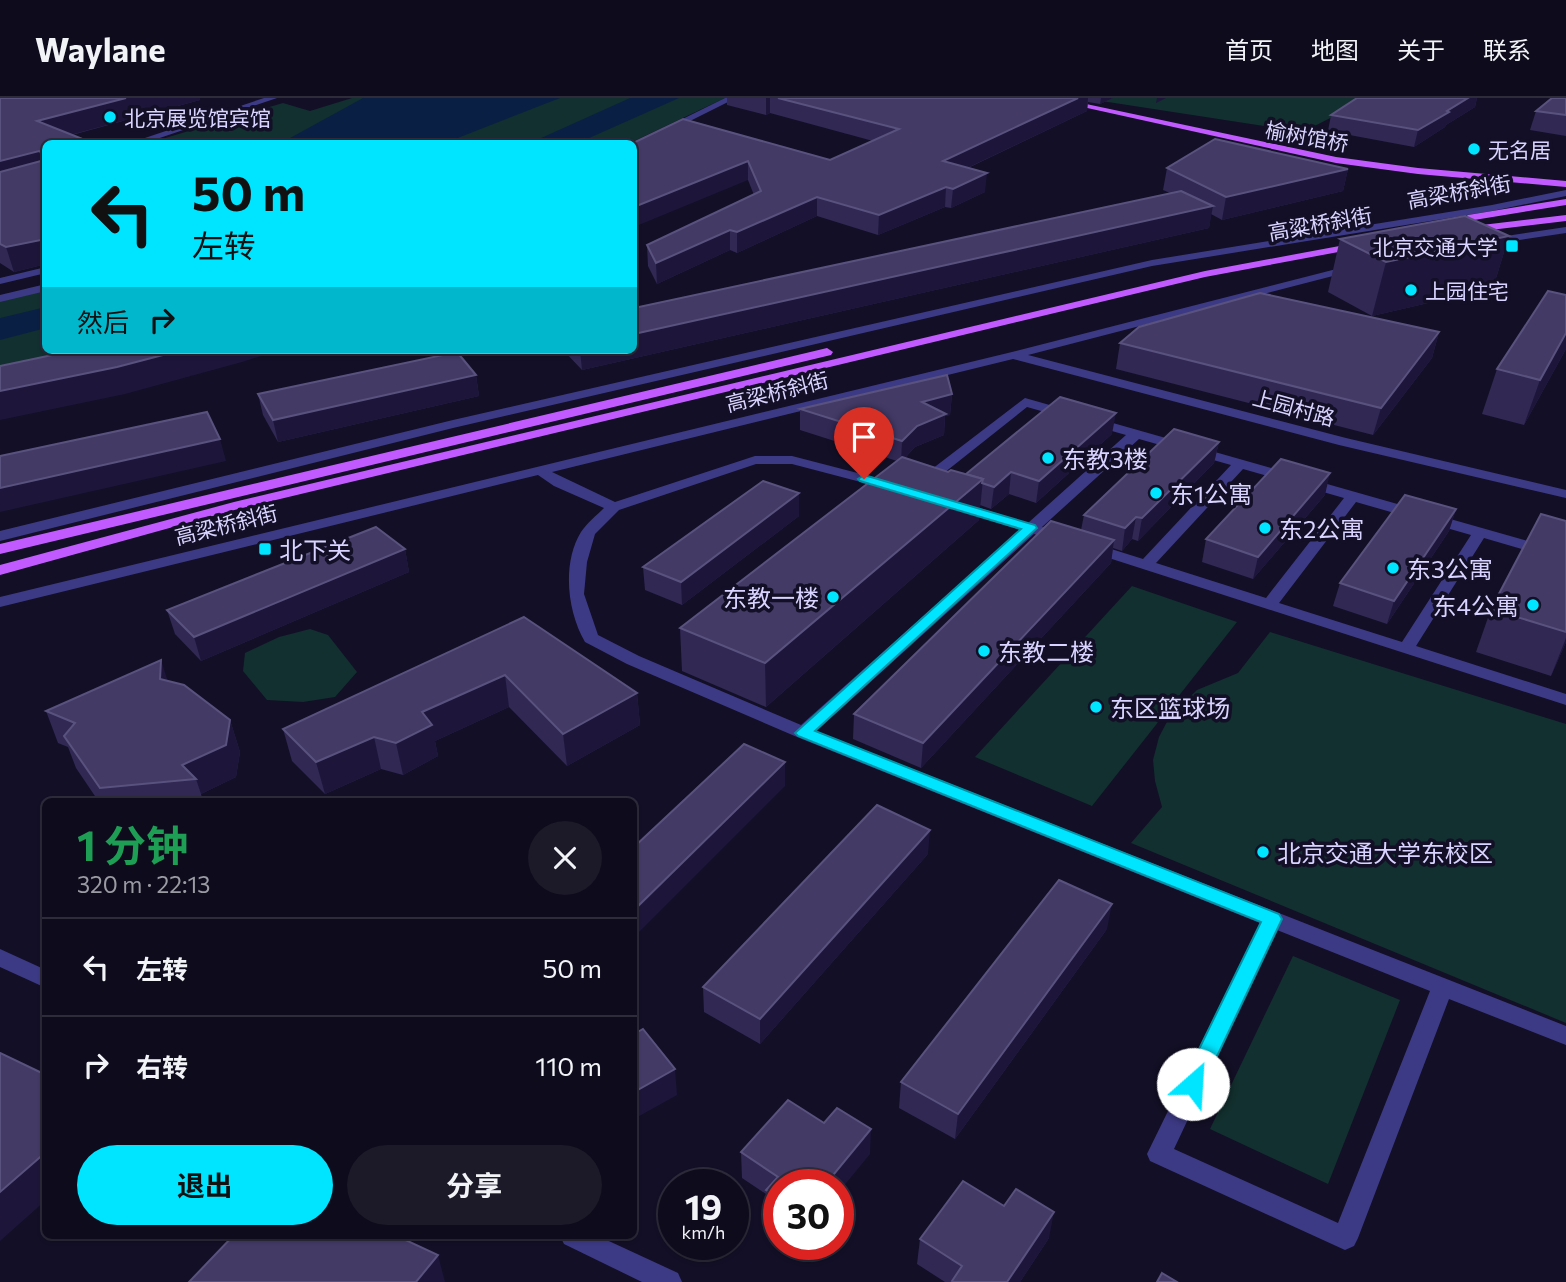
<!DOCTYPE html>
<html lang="zh">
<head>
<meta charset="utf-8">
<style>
	:root { --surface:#0e0b1c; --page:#1c1929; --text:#f1f3f6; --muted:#9b9ba3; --line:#2e2b3b; --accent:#00e5ff }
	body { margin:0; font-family:Commissioner,"Noto Sans SC",sans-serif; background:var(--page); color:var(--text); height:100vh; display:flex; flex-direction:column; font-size:26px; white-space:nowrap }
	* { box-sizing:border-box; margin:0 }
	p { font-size:23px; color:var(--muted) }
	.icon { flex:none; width:38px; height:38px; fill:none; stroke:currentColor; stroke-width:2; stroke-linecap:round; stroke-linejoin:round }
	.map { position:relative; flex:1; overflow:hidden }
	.drawer { position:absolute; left:42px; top:700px; width:595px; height:441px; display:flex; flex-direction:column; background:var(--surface); border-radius:10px; box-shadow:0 2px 5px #0004,0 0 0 2px var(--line) }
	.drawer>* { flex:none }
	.banner { position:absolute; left:42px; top:42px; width:595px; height:214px; border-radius:10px; box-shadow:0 2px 5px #0004,0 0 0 2px var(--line); background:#00e5ff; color:#111; overflow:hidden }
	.speed { position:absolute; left:658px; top:1071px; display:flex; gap:14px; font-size:35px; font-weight:700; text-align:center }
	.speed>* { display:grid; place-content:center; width:91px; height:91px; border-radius:50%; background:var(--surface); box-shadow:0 2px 5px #0004,0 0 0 2px var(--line); line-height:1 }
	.speed small { font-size:18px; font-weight:400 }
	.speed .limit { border:10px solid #d22; background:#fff; color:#111 }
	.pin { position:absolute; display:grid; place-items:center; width:60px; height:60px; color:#fff; margin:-72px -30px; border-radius:50% 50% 50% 0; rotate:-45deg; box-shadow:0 0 7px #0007 }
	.pin .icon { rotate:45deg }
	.me { position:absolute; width:77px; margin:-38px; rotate:26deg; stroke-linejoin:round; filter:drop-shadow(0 0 5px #0008) }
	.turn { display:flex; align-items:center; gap:24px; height:147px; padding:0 35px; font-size:32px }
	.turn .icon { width:91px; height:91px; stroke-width:2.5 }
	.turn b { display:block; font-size:49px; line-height:60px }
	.then { display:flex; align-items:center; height:66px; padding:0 35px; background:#0003; gap:14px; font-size:26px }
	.round { display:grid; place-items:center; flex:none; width:74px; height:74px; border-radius:37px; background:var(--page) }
	.headline { display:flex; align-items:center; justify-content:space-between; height:119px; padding:0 35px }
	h1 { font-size:42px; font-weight:700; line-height:52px; color:#1e9e55 }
	.primary-button { display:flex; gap:14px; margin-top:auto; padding:14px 35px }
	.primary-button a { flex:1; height:80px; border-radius:42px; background:var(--accent); color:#111; font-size:28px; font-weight:700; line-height:80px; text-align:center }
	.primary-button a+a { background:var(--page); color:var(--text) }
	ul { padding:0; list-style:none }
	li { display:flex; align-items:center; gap:21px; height:98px; padding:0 35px; border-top:2px solid var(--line) }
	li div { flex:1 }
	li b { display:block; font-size:26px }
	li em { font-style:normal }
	header { display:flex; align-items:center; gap:42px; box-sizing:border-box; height:98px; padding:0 35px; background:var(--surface); border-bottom:2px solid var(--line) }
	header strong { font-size:33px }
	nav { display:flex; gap:38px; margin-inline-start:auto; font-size:24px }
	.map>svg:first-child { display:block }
	.green { fill:#12302f }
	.water { fill:#0a1f44 }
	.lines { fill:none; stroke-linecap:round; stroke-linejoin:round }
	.river { fill:#0a1f44; fill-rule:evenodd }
	.minor { fill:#3d3a85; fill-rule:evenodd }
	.major { fill:#c25bff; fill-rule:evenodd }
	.wall { fill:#312854 }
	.shaded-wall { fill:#1d163a }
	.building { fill:#433a66; stroke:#5a527e; stroke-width:2 }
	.route { fill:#00e5ff; stroke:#0095a6; stroke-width:2 }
	.poi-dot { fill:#00e5ff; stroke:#130f26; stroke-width:2.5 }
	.labels { text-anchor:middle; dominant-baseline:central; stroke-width:7; stroke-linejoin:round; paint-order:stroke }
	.far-poi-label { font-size:21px; fill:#d9d4ff; stroke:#130f26; text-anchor:start }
	.far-street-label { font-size:21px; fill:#d9d4ff; stroke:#130f26 }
	.poi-label { font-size:24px; fill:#d9d4ff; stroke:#130f26; text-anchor:start }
</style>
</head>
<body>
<header>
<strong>Waylane</strong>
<nav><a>首页</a><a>地图</a><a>关于</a><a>联系</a></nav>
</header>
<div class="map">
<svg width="1566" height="1184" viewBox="0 0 1566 1184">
	<rect width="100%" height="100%" fill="#130f26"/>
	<g class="green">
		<path d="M352,0H725L630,45L145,46L283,5L310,13Z"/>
		<path d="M1082,0H1369L1303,34Z"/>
		<path d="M45,188L46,252H137L0,283V202Z"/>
		<path d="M1132,488L1237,524L1092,708L975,659Z"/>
		<path d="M310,531L328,537L357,574L335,599L303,604L267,602L243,573L245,555L279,539Z"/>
		<path d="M1270,534L1566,626V925L1131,745L1162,709L1155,683L1153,662L1159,639L1170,618L1197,592L1238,575Z"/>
		<path d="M1293,858L1400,902L1328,1086L1210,1031Z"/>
	</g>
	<g class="water">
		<path d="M363,0H560L445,45H281Z"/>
		<path d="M630,0H679L578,45H530Z"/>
	</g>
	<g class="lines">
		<path class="river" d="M46,209V230L0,242V220Z"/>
		<g class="minor">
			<path d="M264,0H277L142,46H127Z"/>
			<path d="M725,0H736L634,51L632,46Z"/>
			<path d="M1566,92V98L1492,113L1152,168L453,330L0,443V433L453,322L1152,162L1492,107Z"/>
			<path d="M1566,129V135L1486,147L1481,144L1486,141Z"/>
			<path d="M1356,166L1360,167V171L1028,257L1346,340L1566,392V400L1339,347L1013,261L552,374L615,404L755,358H792L900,386L902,389L900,392L895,393L792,366H756L619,412L595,436L587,464L584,496L598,537L639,558L801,627L1020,432L954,411L952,408L954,405H964L1028,425L1126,337L1027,309L925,390H915L913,387L915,384L1025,300L1566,454V464L1484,440L1416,548L1566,596V607L1084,452L1081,449L1084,446L1089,444L1143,461L1231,367L1139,341L1042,429L1067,437L1070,440L1067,443L1062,445L1034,436L816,633L1566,928V947L1449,901L1358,1140L1354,1148L1345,1152L1150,1063L1147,1056L1260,825L797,639L627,566L585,544C567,513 562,465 581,434C587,425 597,417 604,410L554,388L538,377L0,509V499L1012,254ZM1243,371L1344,400L1266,500L1156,465ZM1356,404L1471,437L1402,544L1279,505ZM1277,832L1430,893L1338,1125L1174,1051Z"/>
			<path d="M46,169V175L0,186V180Z"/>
			<path d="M46,186V193L0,204V197Z"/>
			<path d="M0,851L46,872V890L0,869Z"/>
			<path d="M560,1138H598L678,1175L682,1184H642L564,1146Z"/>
		</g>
		<g class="major">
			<path d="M1042,0H1058L1336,59L1418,70L1566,83V89L1418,76L1336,65Z"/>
			<path d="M1566,101V107L1468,123L1463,120L1468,117Z"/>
			<path d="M1566,117V123L1465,135L1460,132L1465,129Z"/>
			<path d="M1361,144L1366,147L1365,149L1205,179L238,411L0,477V467L234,404L1205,173Z"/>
			<path d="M827,250L833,254L831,257L0,456V446Z"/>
		</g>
	</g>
	<g class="wall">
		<path d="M0,0L200,2L72,37L46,46V166L14,174L0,165Z"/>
		<path d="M727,0H1113L1100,6L1088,4L1087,13L968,70L985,94L951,110L945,109L878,137L817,118L737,155L730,152L657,186L648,168L647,147L754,97L748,82L634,46L830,62L873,43L770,15L766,17L727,7Z"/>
		<path d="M1356,0H1477L1475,9L1446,27L1445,29L1414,49L1328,33L1331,17Z"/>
		<path d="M1566,0V38L1530,32L1536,13Z"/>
		<path d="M1167,70L1348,71L1343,93L1222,122L1211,116L1209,130L582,272L563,252H634L1170,95L1163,92Z"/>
		<path d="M1509,138L1493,190L1372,218L1328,194L1340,141Z"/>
		<path d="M1566,197V251L1524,327L1482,316L1497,271Z"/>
		<path d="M1439,234L1432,260L1373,337L1116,271L1120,245Z"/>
		<path d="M476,277L479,298L278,344L263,317L258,296Z"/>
		<path d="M952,296L950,317L945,318L944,337L915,349L905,360L948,374L966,376L1112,336L1036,405L1009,396L991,411L980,407L979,422L766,609L682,573L680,530L897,363L800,332V311Z"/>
		<path d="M1219,344L1214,365L1138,443L1132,441L1122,453L1113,450L1111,465L921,670L853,641L854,616L1081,432L1084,417Z"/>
		<path d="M799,395V418L682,507L645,492L643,469Z"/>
		<path d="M1325,397L1253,481L1202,464L1206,441Z"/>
		<path d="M1456,411L1449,433L1387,526L1333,508L1340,485Z"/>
		<path d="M1566,423V544L1551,578L1476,554L1491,511Z"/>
		<path d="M405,451L409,474L201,563L175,536L167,512Z"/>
		<path d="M524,519L637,595L640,627L567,668L509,609L435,643L438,658L403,677L381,671L325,696L292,663L283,631Z"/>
		<path d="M168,583L230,622L240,654L236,679L201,696L203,704H99L76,670L68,649L58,645L46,613Z"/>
		<path d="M928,756L760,946L704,914L703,889Z"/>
		<path d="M1107,831L955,1041L899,1010L901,984Z"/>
		<path d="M741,1054L870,1056L779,1087V1126L767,1118L766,1096L742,1080Z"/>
		<path d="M1049,1140L1020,1184H945L917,1166L920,1141Z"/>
	</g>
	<g class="shaded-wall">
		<path d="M126,0H200V2L44,44L37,23Z"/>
		<path d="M766,0H770V15L766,17Z"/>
		<path d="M1078,0H1088L1087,13L942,82L943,63Z"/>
		<path d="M1101,0H1113L1100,6Z"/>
		<path d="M1157,0H1166L1156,5Z"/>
		<path d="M1468,0H1477L1475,9L1446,27L1445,29L1414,49L1418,32Z"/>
		<path d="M39,53L45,74L0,87V63Z"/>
		<path d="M748,63V82L634,129V109Z"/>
		<path d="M1348,71L1343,93L1222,122L1226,99Z"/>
		<path d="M987,75L985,94L951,110L953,91Z"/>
		<path d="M946,89L945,109L878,137L879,117Z"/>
		<path d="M817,99V118L737,155V134Z"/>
		<path d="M1213,108L1209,130L582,272L580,252H634V236Z"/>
		<path d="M730,132V152L657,186L656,165Z"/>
		<path d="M1509,138L1493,190L1372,218L1386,164Z"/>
		<path d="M46,141V166L14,174L6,149Z"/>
		<path d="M1439,234L1432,260L1373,337L1381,310Z"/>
		<path d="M1566,235V251L1524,327L1540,282Z"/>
		<path d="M182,252H280L242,264L125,296L0,322V293Z"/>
		<path d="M476,277L479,298L278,344L273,322Z"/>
		<path d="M952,296L950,317L945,318L944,337L915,349L901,364L902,343L922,304Z"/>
		<path d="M1116,315L1112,336L1036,405L1039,383Z"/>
		<path d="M220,341L226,363L0,414V390Z"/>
		<path d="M1219,344L1214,365L1138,443L1142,420Z"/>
		<path d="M1011,374L1009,396L991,411L994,389Z"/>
		<path d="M1330,375L1325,397L1253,481L1258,459Z"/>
		<path d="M983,381L979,422L766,609L765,565Z"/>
		<path d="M799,395V418L682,507L681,484Z"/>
		<path d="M1456,411L1449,433L1387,526L1394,503Z"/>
		<path d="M1136,419L1132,441L1122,453L1125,430Z"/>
		<path d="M1114,442L1111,465L921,670L923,645Z"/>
		<path d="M405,451L409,474L201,563L194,539Z"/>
		<path d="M1566,540V544L1551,578Z"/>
		<path d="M161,562L171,593L160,581Z"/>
		<path d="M505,577L509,609L435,643L438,658L403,677L396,645L422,614Z"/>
		<path d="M637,595L640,627L567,668L563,636Z"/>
		<path d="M230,622L240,654L236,679L201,696L196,681L182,667Z"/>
		<path d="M374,639L381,671L325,696L316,664Z"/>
		<path d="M785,664V688L634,839V812Z"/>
		<path d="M930,732L928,756L760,946V921Z"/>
		<path d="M1112,806L1107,831L955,1041L958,1016Z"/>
		<path d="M675,971L677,997L634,1021V994Z"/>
		<path d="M871,1031L870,1056L838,1095V1087H825Z"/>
		<path d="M46,1054V1102L0,1143V1094Z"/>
		<path d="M1054,1114L1049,1140L1020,1184H1007Z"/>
		<path d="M438,1157L445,1184H416Z"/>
	</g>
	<g class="building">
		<path d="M0,0H126L37,23L95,46H46V141L6,149L0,146V74L41,63L42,55L39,53L0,63Z"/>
		<path d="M778,0H1078L943,63L987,75L953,91L946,89L879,117L817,99L737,134L730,132L656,165L647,147L761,93L748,63L634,109V46H631L683,21L830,62L899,31Z"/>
		<path d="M1357,0H1468L1447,13L1449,14L1418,32L1331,17Z"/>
		<path d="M1552,0H1566V17L1536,13Z"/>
		<path d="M1215,41L1348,71L1226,99L1167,70Z"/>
		<path d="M1181,93L1213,108L634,236V210Z"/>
		<path d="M1465,118L1509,138L1386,164L1340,141Z"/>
		<path d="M1548,193L1566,197V235L1540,282L1497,271Z"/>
		<path d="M1260,195L1439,234L1381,310L1120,245L1139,229Z"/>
		<path d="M76,252H182L117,269L0,293V268Z"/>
		<path d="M457,254L476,277L273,322L258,296Z"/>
		<path d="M947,277L952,296L922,304L946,316L917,328L902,343L800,311Z"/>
		<path d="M1060,299L1116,315L1039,383L1011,374L994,389L982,385L983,381L966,376Z"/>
		<path d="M207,314L220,341L0,390V358Z"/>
		<path d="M1174,331L1219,344L1142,420L1136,419L1125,430L1084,417Z"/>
		<path d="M902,359L948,374L951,372L983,381L765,565L680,530Z"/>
		<path d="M1281,361L1330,375L1258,459L1206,441Z"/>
		<path d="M763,383L799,395L681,484L643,469Z"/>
		<path d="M1405,397L1456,411L1394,503L1340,485Z"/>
		<path d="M1541,416L1566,423V534L1491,511Z"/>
		<path d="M1051,423L1114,442L923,645L854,616Z"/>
		<path d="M376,429L405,451L194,539L167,512Z"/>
		<path d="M524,519L637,595L563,636L505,577L422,614L432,627L396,645L374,639L316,664L283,631Z"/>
		<path d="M161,562L160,581L184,587L230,622L226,647L182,667L196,681L100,690L64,638L75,625L46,613Z"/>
		<path d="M744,646L785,664L634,812V749Z"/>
		<path d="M211,700L214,704H204Z"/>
		<path d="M877,707L930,732L760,921L703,889Z"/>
		<path d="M1059,782L1112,806L958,1016L901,984Z"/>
		<path d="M643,931L675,971L634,994V936Z"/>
		<path d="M0,955L46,977V1054L0,1094Z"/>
		<path d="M788,1002L824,1025L837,1010L871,1031L825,1087H779V1100L766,1092L778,1079L741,1054Z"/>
		<path d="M963,1083L1004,1108L1016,1091L1054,1114L1007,1184H954L952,1183L962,1168L920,1141Z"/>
		<path d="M233,1138H397L438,1157L416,1184H189Z"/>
		<path d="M1162,1175L1177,1184H1157Z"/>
	</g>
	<path class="route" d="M864,377L1035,427L1037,430L815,633L1279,816L1282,821L1201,992L1193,995L1186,992L1182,986L1261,824L798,638L795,635L1021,431L860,383L858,381Z"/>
	<g class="poi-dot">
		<circle cx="110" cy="19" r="7"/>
		<circle cx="1474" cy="51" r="7"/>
		<rect x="1505" y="141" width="14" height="14" rx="3.5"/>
		<circle cx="1411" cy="192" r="7"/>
		<circle cx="1048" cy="360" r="7"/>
		<circle cx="1156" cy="395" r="7"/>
		<circle cx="1265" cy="430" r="7"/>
		<rect x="258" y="444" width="14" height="14" rx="3.5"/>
		<circle cx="1393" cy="470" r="7"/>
		<circle cx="833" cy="499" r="7"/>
		<circle cx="1533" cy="507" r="7"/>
		<circle cx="984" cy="553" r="7"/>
		<circle cx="1096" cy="609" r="7"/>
		<circle cx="1263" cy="754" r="7"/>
	</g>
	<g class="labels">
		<g class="far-poi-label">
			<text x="124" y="19">北京展览馆宾馆</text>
			<text x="1488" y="51">无名居</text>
			<text x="1498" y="148" text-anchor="end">北京交通大学</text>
			<text x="1425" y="192">上园住宅</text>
		</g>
		<g class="far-street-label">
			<text transform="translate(1307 38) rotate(10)">榆树馆桥</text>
			<text transform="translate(1459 93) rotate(-10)">高梁桥斜街</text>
			<text transform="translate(1320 125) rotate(-10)">高粱桥斜街</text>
			<text transform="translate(777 293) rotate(-14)">高梁桥斜街</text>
			<text transform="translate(1294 309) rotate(15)">上园村路</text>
			<text transform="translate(226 426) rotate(-14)">高梁桥斜街</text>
		</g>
		<g class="poi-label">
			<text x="1062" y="360">东教3楼</text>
			<text x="1170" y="395">东1公寓</text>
			<text x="1279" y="430">东2公寓</text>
			<text x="279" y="451">北下关</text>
			<text x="1407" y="470">东3公寓</text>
			<text x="819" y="499" text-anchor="end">东教一楼</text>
			<text x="1519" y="507" text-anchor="end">东4公寓</text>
			<text x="998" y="553">东教二楼</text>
			<text x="1110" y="609">东区篮球场</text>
			<text x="1277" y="754">北京交通大学东校区</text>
		</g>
	</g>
</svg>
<div class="speed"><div>19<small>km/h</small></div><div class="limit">30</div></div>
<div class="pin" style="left:864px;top:381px;background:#d93025"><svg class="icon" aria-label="arrive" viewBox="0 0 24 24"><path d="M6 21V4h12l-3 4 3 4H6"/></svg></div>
<svg class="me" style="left:1193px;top:986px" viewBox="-20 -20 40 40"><circle r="19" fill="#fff"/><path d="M0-13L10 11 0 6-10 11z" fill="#00e5ff"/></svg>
<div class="banner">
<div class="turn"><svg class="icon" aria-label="left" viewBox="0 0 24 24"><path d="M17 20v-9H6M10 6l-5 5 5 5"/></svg><div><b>50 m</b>左转</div></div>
<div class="then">然后<svg class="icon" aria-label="right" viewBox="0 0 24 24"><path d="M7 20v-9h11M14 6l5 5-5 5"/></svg></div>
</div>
<section class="drawer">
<div class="headline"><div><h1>1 分钟</h1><p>320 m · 22:13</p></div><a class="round"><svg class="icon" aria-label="close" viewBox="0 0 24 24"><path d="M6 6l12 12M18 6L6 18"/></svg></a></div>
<ul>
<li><svg class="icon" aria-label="left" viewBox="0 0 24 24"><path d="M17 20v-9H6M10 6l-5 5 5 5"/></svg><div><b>左转</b></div><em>50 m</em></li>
<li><svg class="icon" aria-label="right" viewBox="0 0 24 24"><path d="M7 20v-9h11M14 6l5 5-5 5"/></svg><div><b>右转</b></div><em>110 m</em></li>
</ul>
<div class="primary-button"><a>退出</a><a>分享</a></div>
</section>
</div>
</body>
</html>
